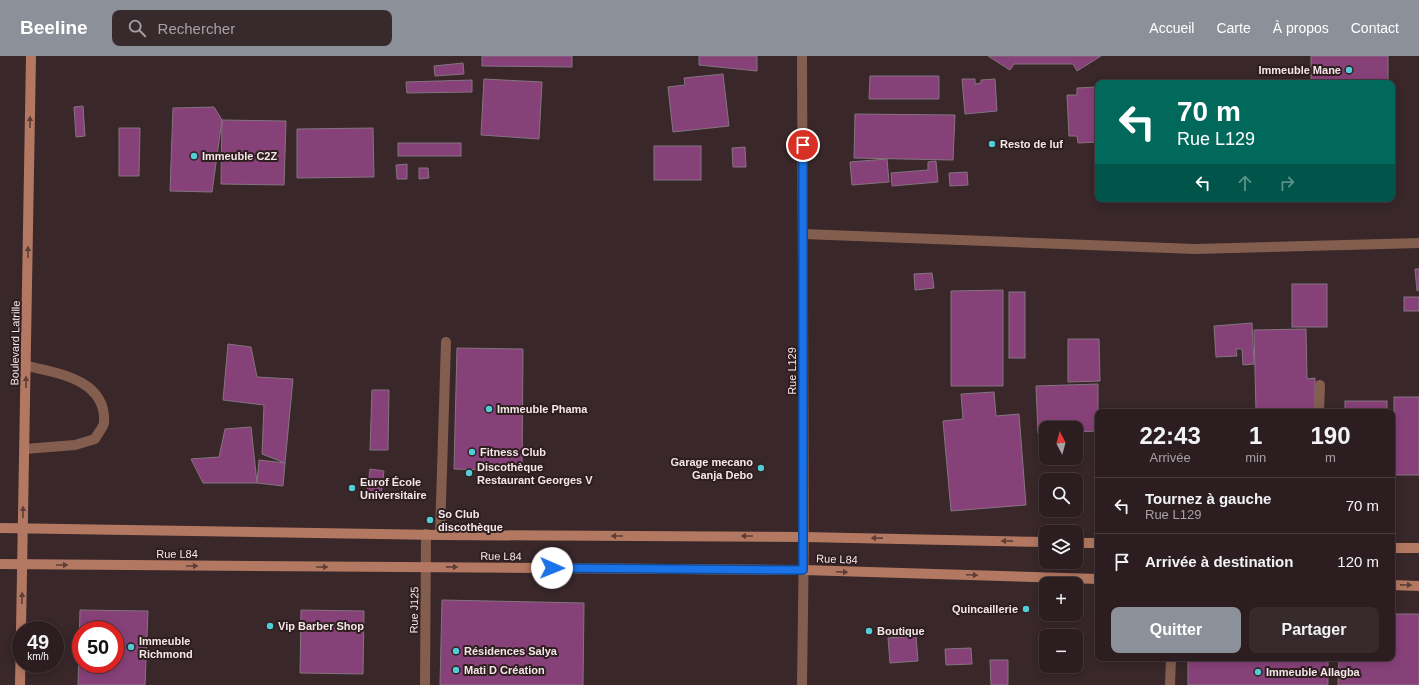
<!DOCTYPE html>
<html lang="fr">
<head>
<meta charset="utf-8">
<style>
	:root { --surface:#2b1d20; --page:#372a2d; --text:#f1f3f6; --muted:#a6a2a5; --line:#473b3e; --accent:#8c9099 }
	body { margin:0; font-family:Arial,sans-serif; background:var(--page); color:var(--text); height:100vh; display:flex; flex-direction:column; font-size:15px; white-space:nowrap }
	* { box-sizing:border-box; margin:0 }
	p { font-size:13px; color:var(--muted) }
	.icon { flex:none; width:22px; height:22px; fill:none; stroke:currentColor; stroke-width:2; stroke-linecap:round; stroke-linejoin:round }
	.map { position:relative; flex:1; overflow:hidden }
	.drawer { position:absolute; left:1095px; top:353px; width:300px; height:252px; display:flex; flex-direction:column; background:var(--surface); border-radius:8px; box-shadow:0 2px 10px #0003,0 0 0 1px var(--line) }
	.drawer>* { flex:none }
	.guide { position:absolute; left:1095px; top:24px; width:300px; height:122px; border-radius:8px; box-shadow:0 2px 10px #0003,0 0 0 1px var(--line); background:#00695c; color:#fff; overflow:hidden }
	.needle { width:26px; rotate:354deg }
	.controls { position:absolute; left:1039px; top:365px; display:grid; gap:8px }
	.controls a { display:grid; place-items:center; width:44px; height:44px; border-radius:8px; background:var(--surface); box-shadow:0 2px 10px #0003,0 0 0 1px var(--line); font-size:20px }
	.speed { position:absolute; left:12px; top:565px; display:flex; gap:8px; font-size:20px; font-weight:700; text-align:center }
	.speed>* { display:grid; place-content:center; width:52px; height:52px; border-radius:50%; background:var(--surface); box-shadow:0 2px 10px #0003,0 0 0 1px var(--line); line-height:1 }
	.speed small { font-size:10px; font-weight:400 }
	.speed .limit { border:6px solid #d22; background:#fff; color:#111 }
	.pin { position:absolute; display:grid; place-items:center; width:34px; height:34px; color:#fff; margin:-17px; border:2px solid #fff; border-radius:50%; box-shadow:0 1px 4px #0007 }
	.me { position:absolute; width:44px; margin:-22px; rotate:91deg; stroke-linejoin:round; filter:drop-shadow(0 0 3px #0008) }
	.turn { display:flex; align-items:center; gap:14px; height:84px; padding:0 16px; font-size:18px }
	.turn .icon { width:52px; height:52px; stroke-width:2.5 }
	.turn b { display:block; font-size:28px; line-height:34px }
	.lanes { display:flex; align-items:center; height:38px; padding:0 16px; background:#0003; justify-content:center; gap:20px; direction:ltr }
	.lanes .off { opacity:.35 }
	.eta { display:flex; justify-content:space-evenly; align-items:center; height:68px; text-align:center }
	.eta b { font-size:24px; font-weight:700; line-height:28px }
	.action { display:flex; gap:8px; margin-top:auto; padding:8px 16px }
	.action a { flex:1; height:46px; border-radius:8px; background:var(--accent); color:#fff; font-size:16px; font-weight:700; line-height:46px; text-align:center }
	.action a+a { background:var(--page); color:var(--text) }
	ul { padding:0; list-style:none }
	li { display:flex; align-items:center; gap:12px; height:56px; padding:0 16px; border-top:1px solid var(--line) }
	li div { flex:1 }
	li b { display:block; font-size:15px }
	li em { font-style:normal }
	header { display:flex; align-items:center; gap:24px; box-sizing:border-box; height:56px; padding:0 20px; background:var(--accent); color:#fff }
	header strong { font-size:19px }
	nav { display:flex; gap:22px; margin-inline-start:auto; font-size:14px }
	.search { width:280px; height:36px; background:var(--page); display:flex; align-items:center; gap:10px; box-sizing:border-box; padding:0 14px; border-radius:8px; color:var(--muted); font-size:15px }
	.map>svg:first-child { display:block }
	.building { fill:#874179; stroke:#857480; fill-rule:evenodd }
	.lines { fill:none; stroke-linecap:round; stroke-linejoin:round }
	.service { stroke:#835e4f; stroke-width:10 }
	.minor { stroke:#835e4f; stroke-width:10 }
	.tertiary { stroke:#835e4f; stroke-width:10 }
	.secondary { stroke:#b37861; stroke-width:10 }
	.oneway { fill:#5d3e37 }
	.route-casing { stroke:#114b97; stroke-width:10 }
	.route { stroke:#1a73e8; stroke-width:7 }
	.poi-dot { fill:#52ccd5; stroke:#2f1e20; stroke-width:1.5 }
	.labels { text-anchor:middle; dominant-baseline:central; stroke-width:4; stroke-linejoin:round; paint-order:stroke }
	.poi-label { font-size:11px; font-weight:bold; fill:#f4e7e9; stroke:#2f1e20; text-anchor:start }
	.street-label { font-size:11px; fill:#f4e7e9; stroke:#2f1e20 }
</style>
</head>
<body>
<header>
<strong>Beeline</strong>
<div class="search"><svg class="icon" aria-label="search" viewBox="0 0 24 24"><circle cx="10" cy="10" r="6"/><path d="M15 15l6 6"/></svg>Rechercher</div>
<nav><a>Accueil</a><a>Carte</a><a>À propos</a><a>Contact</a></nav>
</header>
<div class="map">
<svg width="1419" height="629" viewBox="0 0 1419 629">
	<rect width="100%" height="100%" fill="#39272a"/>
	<g class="building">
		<path d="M482,0H572V11L482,10Z"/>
		<path d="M699,0H757V15L699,9Z"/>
		<path d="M988,0H1101L1077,15L1073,8H1014L1010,14Z"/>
		<rect x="1311" y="0" width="77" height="27"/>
		<path d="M463,7L464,18L435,20L434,10Z"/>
		<path d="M723,18L729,70L673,76L668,31L685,29L684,22Z"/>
		<path d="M870,20H939V43H869Z"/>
		<path d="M484,23L542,26L539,83L481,79Z"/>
		<path d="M962,23H975V28L981,27V24L995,23L997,55L965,58Z"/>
		<path d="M472,24V36L407,37L406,26Z"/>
		<path d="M1097,31L1098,86L1078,87L1077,80H1069L1067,39H1077V32Z"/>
		<path d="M83,50L85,80L76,81L74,51Z"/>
		<path d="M214,51L222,64L212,136L170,135L173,52Z"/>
		<path d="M855,58L955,59L953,104L854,102Z"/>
		<path d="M222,64L286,65L284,129L221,128Z"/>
		<path d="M119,72H140L139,120H119Z"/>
		<path d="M373,72L374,121L297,122V73Z"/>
		<rect x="398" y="87" width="63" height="13"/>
		<rect x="654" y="90" width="47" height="34"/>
		<path d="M745,91L746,111H733L732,92Z"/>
		<path d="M887,103L889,126L852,129L850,106Z"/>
		<path d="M936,105L938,126L892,130L891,117L928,114V106Z"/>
		<path d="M407,108V123H397L396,109Z"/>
		<path d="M419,112H428L429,122L419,123Z"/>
		<path d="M967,116L968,129L950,130L949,117Z"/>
		<path d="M1415,213H1419V234L1417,235Z"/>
		<path d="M932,217L934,232L915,234L914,218Z"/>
		<rect x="1292" y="228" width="35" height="43"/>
		<path d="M1003,234V330H951V235Z"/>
		<rect x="1009" y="236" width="16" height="66"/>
		<rect x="1404" y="241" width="15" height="14"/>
		<path d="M1252,267L1254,308L1243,309L1242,293H1236L1237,300L1216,301L1214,270Z"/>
		<path d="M1306,273L1307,323L1315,322V356H1256L1254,274Z"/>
		<path d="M1068,283H1099L1100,325L1068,326Z"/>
		<path d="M228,288L251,291L257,321L293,323L285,407L262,398L264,349L223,344Z"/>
		<path d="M457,292L523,293L522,415L454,413Z"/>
		<path d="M1098,328V375L1076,376V372H1046V377H1038L1036,330Z"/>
		<path d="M372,334H389L388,394H370Z"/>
		<path d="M994,336L996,360L1019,358L1026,449L951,455L943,365L963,363L961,338Z"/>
		<rect x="1394" y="341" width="25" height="78"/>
		<rect x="1345" y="345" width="42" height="11"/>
		<path d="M251,371L257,427H203L191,403L219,401L225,373Z"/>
		<path d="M1044,381H1046V402H1075L1046,405Z"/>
		<path d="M259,404L285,407L283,430L257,427Z"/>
		<path d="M370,413L384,415L381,439L367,437Z"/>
		<path d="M442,544L584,547L583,629H440Z"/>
		<path d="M80,554L148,555L145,629H78ZM81,574H115V608H81Z"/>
		<path d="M301,554L364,555L363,618L300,617Z"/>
		<path d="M1392,558H1419V629H1338L1339,602H1392Z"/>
		<path d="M916,580L918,605L890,607L888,582Z"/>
		<path d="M971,592L972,608L946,609L945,593Z"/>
		<rect x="1188" y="602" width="140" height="27"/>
		<path d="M990,604H1008V629H991Z"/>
	</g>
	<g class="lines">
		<g class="service">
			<path d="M1319,356L1320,329"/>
			<path d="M25,393L75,389L95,383C97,378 103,372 104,367C107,324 58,317 27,310"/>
			<path d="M440,479L446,286"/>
		</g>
		<g class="minor">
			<path d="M803,178L1195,193L1419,187"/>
			<path d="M802,629L804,481L802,0"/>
			<path d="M1170,629L1171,602"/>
		</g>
		<path class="tertiary" d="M425,629L426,478"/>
		<g class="secondary">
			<path d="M0,472L440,479L804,481L1046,486"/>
			<path d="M1076,487H1098"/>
			<path d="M1392,492H1419"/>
			<path d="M0,508L803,514L1098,523"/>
			<path d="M1392,529L1419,530"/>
			<path d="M21,574L31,0"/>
			<path d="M20,629L21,578"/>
		</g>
	</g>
	<defs><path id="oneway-solid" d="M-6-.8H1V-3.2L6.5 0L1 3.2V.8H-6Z"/></defs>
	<g class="oneway">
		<use href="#oneway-solid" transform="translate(30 66) rotate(-89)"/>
		<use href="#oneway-solid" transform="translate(28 196) rotate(-89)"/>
		<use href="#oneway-solid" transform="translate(26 326) rotate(-89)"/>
		<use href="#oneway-solid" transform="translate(23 456) rotate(-89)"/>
		<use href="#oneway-solid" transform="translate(617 480) rotate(-180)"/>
		<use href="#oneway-solid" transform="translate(747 480) rotate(-180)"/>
		<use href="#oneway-solid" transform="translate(877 482) rotate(-179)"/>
		<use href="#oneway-solid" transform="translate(1007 485) rotate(-179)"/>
		<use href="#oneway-solid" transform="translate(62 509)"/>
		<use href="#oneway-solid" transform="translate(192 510)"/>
		<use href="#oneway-solid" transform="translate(322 511)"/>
		<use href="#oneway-solid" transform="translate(452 511) rotate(1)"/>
		<use href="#oneway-solid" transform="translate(842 516) rotate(2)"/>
		<use href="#oneway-solid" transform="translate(972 519) rotate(2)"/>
		<use href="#oneway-solid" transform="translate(1406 529) rotate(1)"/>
		<use href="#oneway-solid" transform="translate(22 542) rotate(-88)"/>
	</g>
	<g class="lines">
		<defs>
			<path id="route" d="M552,512L803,514V89"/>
		</defs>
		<use href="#route" class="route-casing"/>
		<use href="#route" class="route"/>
	</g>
	<g class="poi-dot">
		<circle cx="1349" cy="14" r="4"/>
		<circle cx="992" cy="88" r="4"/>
		<circle cx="194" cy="100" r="4"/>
		<circle cx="489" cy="353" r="4"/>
		<circle cx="472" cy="396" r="4"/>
		<circle cx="761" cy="412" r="4"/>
		<circle cx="469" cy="417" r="4"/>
		<circle cx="352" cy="432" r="4"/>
		<circle cx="430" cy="464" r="4"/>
		<circle cx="1026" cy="553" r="4"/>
		<circle cx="270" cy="570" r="4"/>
		<circle cx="869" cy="575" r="4"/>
		<circle cx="131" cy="591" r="4"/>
		<circle cx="456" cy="595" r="4"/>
		<circle cx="456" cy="614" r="4"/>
		<circle cx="1258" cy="616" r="4"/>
	</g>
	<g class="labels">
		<g class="poi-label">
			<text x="1341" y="14" text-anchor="end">Immeuble Mane</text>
			<text x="1000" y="88">Resto de luf</text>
			<text x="202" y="100">Immeuble C2Z</text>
			<text x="497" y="353">Immeuble Phama</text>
			<text x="480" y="396">Fitness Club</text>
			<text x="753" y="406" text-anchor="end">Garage mecano<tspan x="753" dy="13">Ganja Debo</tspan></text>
			<text x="477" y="411">Discothèque<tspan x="477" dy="13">Restaurant Georges V</tspan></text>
			<text x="360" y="426">Eurof École<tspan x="360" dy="13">Universitaire</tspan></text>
			<text x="438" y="458">So Club<tspan x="438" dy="13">discothèque</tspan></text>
			<text x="1018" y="553" text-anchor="end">Quincaillerie</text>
			<text x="278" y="570">Vip Barber Shop</text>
			<text x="877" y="575">Boutique</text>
			<text x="139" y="585">Immeuble<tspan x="139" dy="13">Richmond</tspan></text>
			<text x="464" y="595">Résidences Salya</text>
			<text x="464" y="614">Mati D Création</text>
			<text x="1266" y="616">Immeuble Allagba</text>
		</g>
		<g class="street-label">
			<text transform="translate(15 287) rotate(-89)">Boulevard Latrille</text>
			<text transform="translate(792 315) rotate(-90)">Rue L129</text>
			<text x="177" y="498">Rue L84</text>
			<text transform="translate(501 500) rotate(1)">Rue L84</text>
			<text transform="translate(837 503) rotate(2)">Rue L84</text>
			<text transform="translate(414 554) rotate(-89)">Rue J125</text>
		</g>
	</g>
</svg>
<div class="controls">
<a><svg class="needle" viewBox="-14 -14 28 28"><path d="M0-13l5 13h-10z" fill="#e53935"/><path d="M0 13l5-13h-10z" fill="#a6a2a5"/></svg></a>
<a><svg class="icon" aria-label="search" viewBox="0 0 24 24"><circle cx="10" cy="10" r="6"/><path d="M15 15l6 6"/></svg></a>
<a><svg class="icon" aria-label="layers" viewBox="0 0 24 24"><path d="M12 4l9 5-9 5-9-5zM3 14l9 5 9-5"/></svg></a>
<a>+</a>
<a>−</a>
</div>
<div class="speed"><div>49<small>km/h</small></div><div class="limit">50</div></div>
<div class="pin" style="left:803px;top:89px;background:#d93025"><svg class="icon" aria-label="arrive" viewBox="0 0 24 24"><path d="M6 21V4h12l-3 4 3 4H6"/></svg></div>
<svg class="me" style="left:552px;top:512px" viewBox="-20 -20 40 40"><circle r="19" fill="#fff"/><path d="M0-13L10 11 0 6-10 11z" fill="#1a73e8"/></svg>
<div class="guide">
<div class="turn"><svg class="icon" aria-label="left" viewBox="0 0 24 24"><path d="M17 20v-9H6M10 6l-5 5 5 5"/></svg><div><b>70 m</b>Rue L129</div></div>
<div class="lanes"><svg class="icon" aria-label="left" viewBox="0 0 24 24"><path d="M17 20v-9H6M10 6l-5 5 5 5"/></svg><svg class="icon off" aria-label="ahead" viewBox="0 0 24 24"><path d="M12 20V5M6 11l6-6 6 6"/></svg><svg class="icon off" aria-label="right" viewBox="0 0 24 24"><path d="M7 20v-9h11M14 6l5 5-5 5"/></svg></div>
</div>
<section class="drawer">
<div class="eta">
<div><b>22:43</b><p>Arrivée</p></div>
<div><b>1</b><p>min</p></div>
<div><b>190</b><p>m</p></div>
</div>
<ul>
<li><svg class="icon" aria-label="left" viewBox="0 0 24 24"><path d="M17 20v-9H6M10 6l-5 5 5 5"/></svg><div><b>Tournez à gauche</b><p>Rue L129</p></div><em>70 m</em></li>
<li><svg class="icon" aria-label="arrive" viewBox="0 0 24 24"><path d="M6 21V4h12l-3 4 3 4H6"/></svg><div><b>Arrivée à destination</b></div><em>120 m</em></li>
</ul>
<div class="action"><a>Quitter</a><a>Partager</a></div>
</section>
</div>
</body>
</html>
